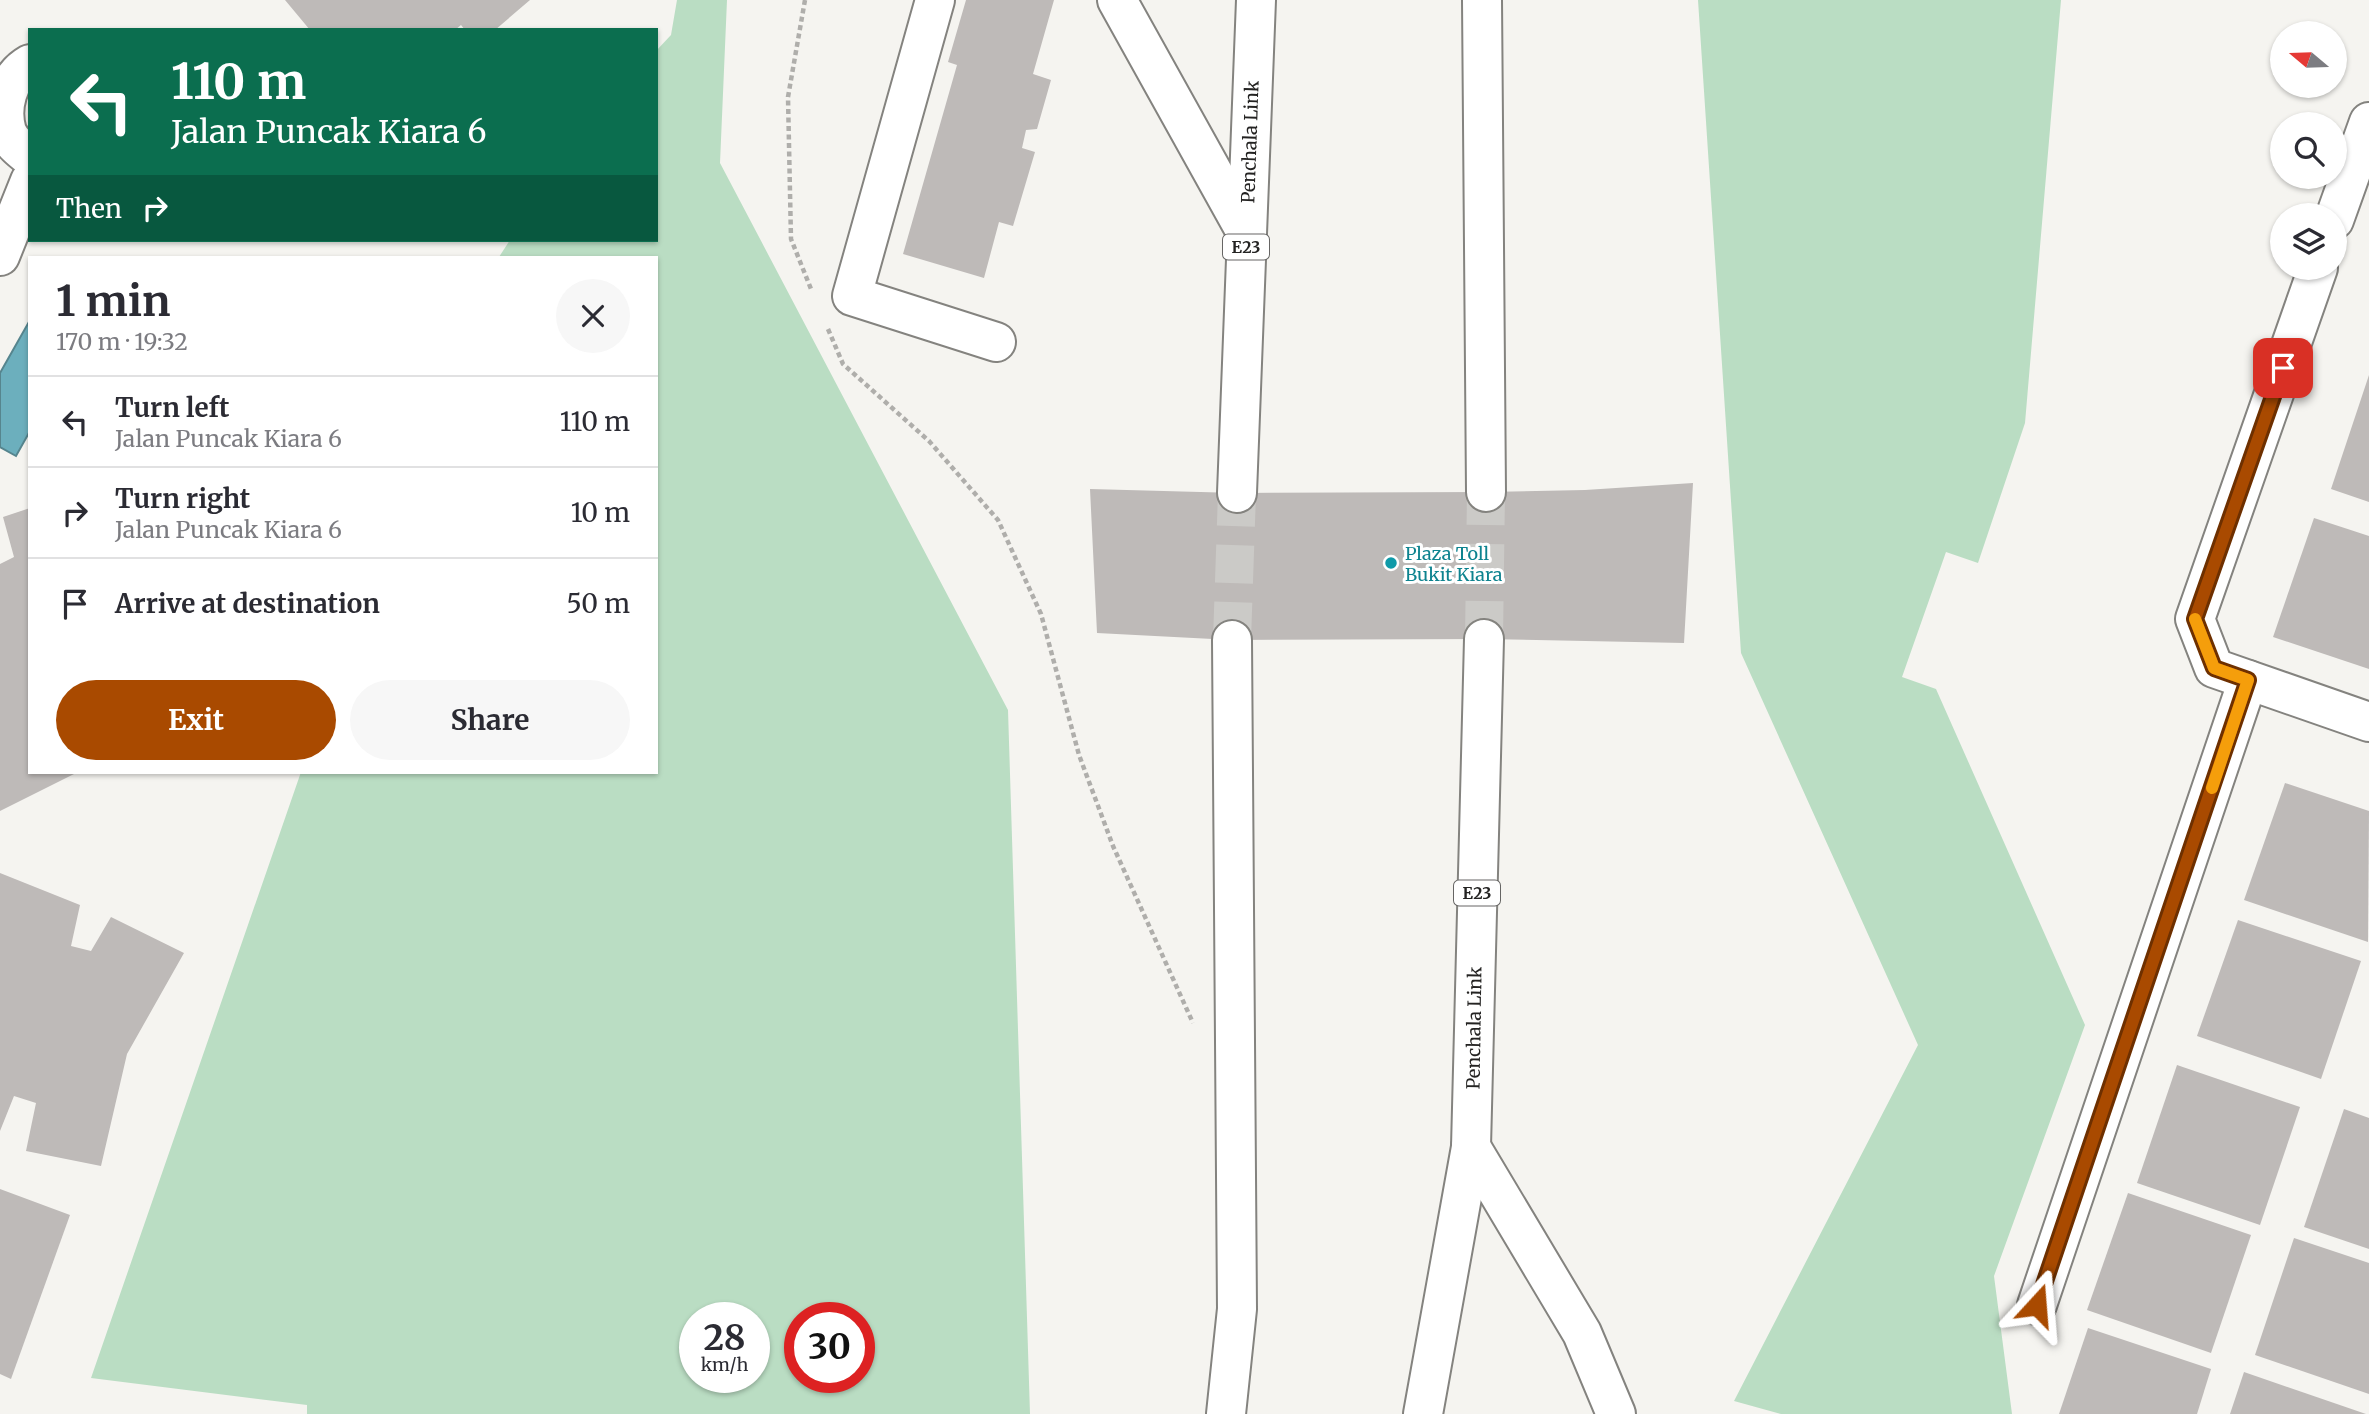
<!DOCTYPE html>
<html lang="en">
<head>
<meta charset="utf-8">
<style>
	:root { --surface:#fff; --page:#f7f7f7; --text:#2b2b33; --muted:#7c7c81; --line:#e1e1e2; --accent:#a94a00 }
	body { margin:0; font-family:Merriweather,serif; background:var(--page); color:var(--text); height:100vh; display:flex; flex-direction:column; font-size:26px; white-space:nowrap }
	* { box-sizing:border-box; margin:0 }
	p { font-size:23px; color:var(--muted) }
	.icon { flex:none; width:38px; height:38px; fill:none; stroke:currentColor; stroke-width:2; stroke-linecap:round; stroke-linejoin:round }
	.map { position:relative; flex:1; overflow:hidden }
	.side { position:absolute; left:28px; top:256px; width:630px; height:518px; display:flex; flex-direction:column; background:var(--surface); border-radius:0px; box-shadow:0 2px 5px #0004 }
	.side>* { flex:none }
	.hud { position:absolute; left:28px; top:28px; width:630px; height:214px; border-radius:0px; box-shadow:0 2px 5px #0004; background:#0b6e4f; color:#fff; overflow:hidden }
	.needle { width:46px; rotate:289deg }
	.controls { position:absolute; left:2270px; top:21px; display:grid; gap:14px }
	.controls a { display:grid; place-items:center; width:77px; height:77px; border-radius:50%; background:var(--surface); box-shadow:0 2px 5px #0004; font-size:35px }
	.speed { position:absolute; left:679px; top:1302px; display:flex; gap:14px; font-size:35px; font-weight:700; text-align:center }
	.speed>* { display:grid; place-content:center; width:91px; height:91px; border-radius:50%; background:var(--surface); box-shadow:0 2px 5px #0004; line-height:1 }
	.speed small { font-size:18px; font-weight:400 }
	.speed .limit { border:10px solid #d22; background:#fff; color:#111 }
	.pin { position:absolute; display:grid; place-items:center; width:60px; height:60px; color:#fff; margin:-30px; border-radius:14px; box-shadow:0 4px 10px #0006 }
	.me { position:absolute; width:77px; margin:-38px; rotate:19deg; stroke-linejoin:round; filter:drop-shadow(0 0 5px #0008) }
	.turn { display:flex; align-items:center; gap:24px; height:147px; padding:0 28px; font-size:32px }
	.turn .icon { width:91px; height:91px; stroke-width:2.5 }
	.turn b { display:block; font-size:49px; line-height:60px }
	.then { display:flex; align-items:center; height:66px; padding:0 28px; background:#0003; gap:14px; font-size:26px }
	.round { display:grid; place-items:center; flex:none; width:74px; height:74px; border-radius:37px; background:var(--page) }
	.head { display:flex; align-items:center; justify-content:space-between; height:119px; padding:0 28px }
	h1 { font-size:42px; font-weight:700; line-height:52px }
	.action { display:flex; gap:14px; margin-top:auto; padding:14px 28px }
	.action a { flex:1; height:80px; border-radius:42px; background:var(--accent); color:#fff; font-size:28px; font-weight:700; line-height:80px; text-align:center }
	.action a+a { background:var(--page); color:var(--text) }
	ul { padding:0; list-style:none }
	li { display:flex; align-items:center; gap:21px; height:91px; padding:0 28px; border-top:2px solid var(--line) }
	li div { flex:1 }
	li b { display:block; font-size:26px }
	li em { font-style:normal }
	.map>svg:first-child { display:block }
	.green { fill:#baddc3; fill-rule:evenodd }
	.water { fill:#6cafbd; stroke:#56858e; stroke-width:2 }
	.building { fill:#bebab8 }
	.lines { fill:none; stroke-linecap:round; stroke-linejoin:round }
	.highway-tunnel { stroke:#cbcac7; stroke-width:38; stroke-dasharray:38 19; stroke-linecap:butt }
	.minor-casing { stroke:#84837f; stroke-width:42 }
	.highway-casing { stroke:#84837f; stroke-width:42 }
	.path { stroke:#afaeab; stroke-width:4.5; stroke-dasharray:5 3.5; stroke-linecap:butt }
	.minor { stroke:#fff; stroke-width:38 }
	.highway { stroke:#fff; stroke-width:38 }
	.route-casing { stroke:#6e3000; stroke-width:18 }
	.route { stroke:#a94a00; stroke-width:12 }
	.slow { stroke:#f59e0b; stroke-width:12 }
	.culture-dot { fill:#0f9aa8; stroke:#fff; stroke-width:2.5 }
	.labels { text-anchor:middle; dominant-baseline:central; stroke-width:6; stroke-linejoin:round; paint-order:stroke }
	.shield { fill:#fff; stroke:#666564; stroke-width:2 }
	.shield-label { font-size:16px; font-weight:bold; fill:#242322 }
	.street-label { font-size:18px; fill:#242322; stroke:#fff }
	.culture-label { font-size:18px; fill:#0d838f; stroke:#fff; text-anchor:start }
</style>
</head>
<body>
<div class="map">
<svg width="2369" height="1414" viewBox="0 0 2369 1414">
	<rect width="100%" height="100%" fill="#f5f4f0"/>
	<g class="green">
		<path d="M677,0H727L720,163L1008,710L1030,1414H307V1405L91,1378L301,772H656V257H499L510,240H656V51L671,35ZM695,1318H754V1377H695ZM800,1318H859V1377H800Z"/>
		<path d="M1698,0H2061L2025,423L1978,563L1946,552L1902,677L1936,689L2085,1025L1994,1276L2012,1414H1781L1734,1401L1918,1045L1741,653Z"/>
	</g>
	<path class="water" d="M30,320V431L16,456L0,447V373Z"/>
	<g class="building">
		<path d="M285,0H530L495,30H465L461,25L455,30H310Z"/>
		<path d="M966,0H1054L1033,74L1051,80L1037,129L1026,130L1022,148L1035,152L1013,226L999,222L984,278L903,254L957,65L948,62Z"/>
		<path d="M2369,375V502L2331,489Z"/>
		<path d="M1693,483L1684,643L1484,639L1232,640L1097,633L1090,489L1237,493L1486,492L1585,490Z"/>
		<path d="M30,508V772H78L0,811V564L14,557L3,517Z"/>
		<path d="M2314,518L2369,536V669L2273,637Z"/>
		<path d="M2285,783L2369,811L2368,942L2244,900Z"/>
		<path d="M0,873L80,905L71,946L91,951L111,917L184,953L127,1054L101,1166L26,1151L36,1103L14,1096L0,1131Z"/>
		<path d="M2238,920L2361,961L2321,1079L2197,1036Z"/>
		<path d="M2177,1065L2300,1107L2260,1225L2137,1183Z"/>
		<path d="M2344,1109L2369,1118V1249L2304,1227Z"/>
		<path d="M0,1189L70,1215L11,1379L0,1374Z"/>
		<path d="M2128,1193L2251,1235L2211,1353L2087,1310Z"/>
		<path d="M2294,1238L2369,1263V1394L2255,1355Z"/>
		<path d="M2088,1328L2211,1369L2197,1414H2059Z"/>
		<path d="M2244,1372L2366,1414H2230Z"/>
	</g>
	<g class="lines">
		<g class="highway-tunnel">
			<path d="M1484,639L1486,492"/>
			<path d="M1232,640L1237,493"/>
		</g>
		<defs>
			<g id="minor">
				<path d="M935,0L852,296L996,342"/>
				<path d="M1117,0L1246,232"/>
				<path d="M30,64C7,77 0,108 7,132C12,143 21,150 30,157"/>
				<path d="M2334,220L2369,122"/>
				<path d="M0,256L30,181"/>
				<path d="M2318,268L2195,619L2214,668L2369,722"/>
				<path d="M1471,1147L1582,1333L1616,1414"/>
				<path d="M2037,1305L2248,680"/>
			</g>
			<g id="highway">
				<path d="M1482,0L1486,492"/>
				<path d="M1237,493L1256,0"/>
				<path d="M1226,1414L1237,1309L1232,640"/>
				<path d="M1423,1414L1471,1147L1484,639"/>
			</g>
		</defs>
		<use href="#minor" class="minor-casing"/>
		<use href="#highway" class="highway-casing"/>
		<g class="path">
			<path d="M805,0L788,97L791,239L811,289"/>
			<path d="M828,329L843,364L929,441L998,520L1041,614L1079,755L1113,846L1193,1023"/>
		</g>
		<use href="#minor" class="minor"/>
		<use href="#highway" class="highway"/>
	</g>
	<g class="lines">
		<defs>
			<path id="route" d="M2037,1305L2248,680L2214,668L2195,619L2283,368"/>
		</defs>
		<use href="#route" class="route-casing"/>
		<use href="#route" class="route"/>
		<path class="slow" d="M2195,619L2214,668L2248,680L2212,788"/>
	</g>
	<circle class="culture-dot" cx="1391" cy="563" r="7"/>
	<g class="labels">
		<g class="shield">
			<rect x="1223" y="234.5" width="46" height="25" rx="5"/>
			<rect x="1454" y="880.5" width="46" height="25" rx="5"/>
		</g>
		<g class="shield-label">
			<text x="1246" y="247">E23</text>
			<text x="1477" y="893">E23</text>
		</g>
		<g class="street-label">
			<text transform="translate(1250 142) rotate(-88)">Penchala Link</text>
			<text transform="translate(1474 1028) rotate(-89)">Penchala Link</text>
		</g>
		<g class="culture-label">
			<text x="1405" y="553">Plaza Toll<tspan x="1405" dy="21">Bukit Kiara</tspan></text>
		</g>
	</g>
</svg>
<div class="controls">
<a><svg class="needle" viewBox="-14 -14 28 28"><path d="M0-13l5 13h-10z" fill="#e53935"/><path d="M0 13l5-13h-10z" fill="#7c7c81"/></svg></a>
<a><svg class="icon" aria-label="search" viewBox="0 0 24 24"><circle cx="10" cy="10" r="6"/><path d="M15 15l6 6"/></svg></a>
<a><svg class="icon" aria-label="layers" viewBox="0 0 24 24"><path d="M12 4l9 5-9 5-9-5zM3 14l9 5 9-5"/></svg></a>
</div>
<div class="speed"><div>28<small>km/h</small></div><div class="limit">30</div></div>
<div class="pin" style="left:2283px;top:368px;background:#d93025"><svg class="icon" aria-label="arrive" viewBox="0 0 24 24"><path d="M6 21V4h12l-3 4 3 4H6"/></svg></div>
<svg class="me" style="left:2037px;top:1305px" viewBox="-20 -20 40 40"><path d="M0-17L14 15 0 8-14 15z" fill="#a94a00" stroke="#fff" stroke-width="4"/></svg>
<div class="hud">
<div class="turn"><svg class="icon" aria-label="left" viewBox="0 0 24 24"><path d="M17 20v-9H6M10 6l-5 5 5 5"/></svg><div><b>110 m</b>Jalan Puncak Kiara 6</div></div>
<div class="then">Then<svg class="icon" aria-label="right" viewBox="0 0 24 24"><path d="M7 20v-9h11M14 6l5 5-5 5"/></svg></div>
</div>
<section class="side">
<div class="head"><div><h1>1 min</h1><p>170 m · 19:32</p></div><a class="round"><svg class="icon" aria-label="close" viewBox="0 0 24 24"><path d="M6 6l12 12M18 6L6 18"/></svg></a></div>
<ul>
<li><svg class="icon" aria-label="left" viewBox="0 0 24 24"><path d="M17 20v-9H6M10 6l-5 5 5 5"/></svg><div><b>Turn left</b><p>Jalan Puncak Kiara 6</p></div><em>110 m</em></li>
<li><svg class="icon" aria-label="right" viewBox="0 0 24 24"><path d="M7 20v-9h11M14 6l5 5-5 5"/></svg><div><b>Turn right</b><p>Jalan Puncak Kiara 6</p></div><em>10 m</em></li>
<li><svg class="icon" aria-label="arrive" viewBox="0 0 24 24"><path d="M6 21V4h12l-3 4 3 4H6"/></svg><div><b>Arrive at destination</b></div><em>50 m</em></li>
</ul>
<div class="action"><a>Exit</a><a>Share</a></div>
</section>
</div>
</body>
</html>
